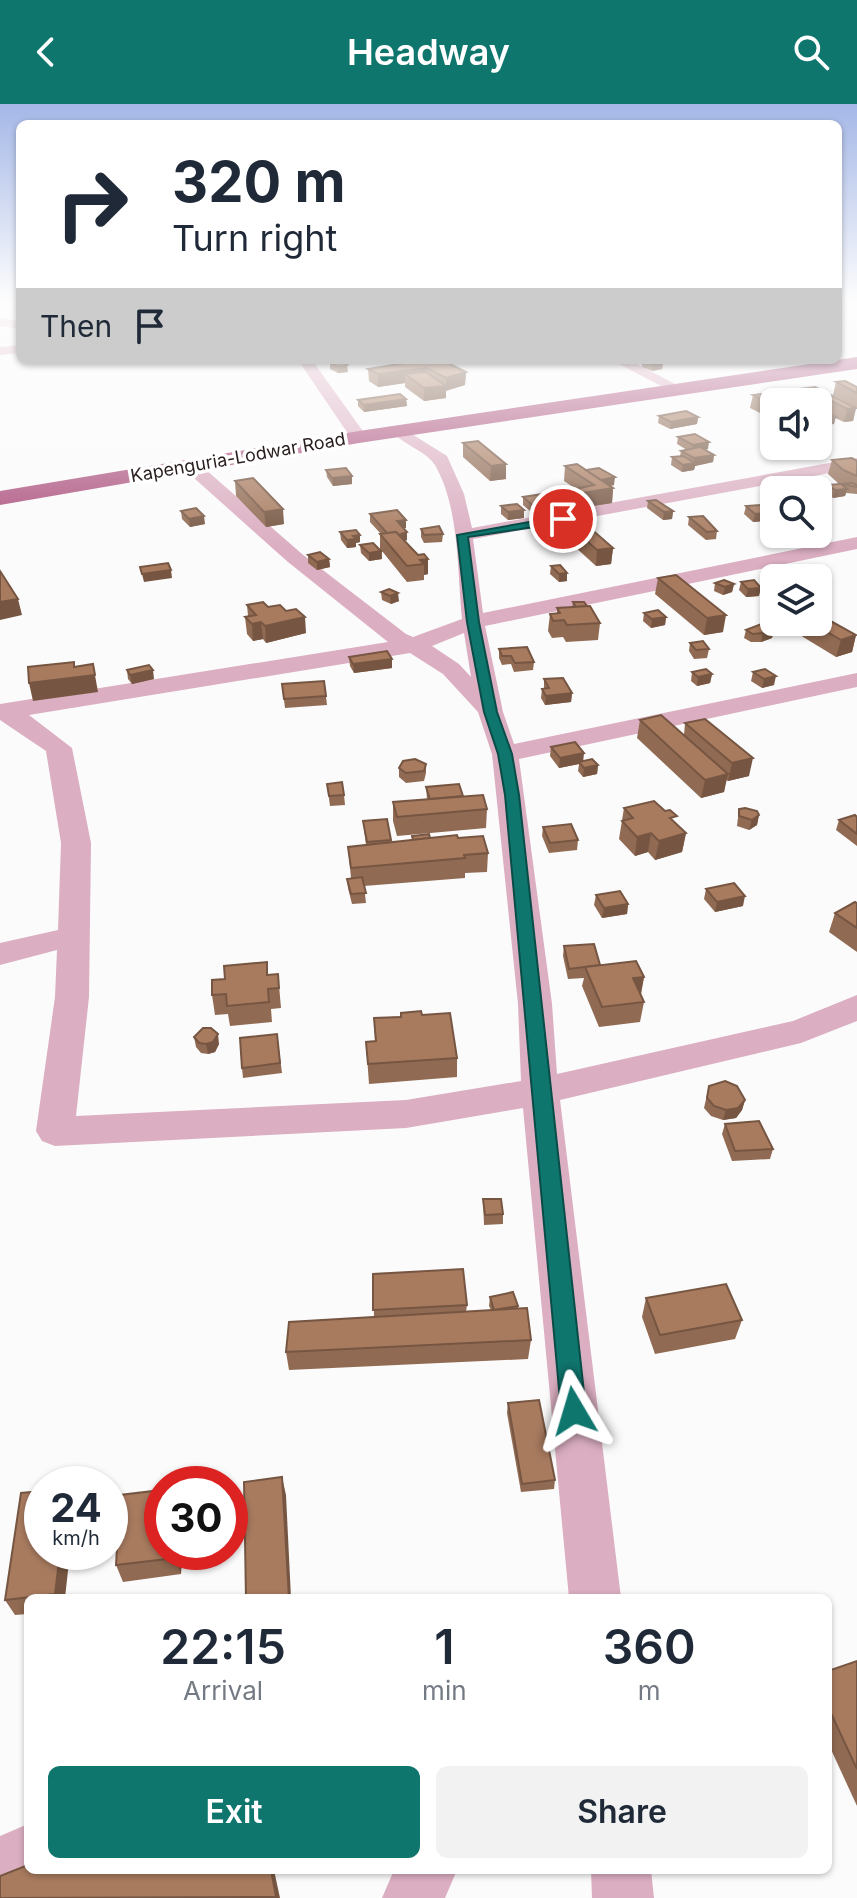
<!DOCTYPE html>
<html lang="en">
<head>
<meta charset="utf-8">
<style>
	:root { --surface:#fff; --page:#f2f2f3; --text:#1f2937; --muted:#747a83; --accent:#0f766e }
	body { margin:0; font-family:Inter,sans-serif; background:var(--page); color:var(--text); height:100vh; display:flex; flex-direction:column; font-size:30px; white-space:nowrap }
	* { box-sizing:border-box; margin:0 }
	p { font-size:26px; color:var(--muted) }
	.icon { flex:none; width:44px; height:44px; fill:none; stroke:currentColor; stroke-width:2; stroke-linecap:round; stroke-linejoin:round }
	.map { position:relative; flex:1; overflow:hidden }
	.sheet { position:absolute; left:24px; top:1490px; width:808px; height:280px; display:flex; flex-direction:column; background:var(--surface); border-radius:12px; box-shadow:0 2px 6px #0004 }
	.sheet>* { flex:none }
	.banner { position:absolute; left:16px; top:16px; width:826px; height:244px; border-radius:12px; box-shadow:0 2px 6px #0004; background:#fff; color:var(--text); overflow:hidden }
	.fabs { position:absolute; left:760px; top:284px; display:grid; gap:16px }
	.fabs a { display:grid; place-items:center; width:72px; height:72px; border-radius:12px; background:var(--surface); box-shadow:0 2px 6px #0004; font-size:40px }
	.speed { position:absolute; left:24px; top:1362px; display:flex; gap:16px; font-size:40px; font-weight:700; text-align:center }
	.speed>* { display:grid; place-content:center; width:104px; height:104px; border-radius:50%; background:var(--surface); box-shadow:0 2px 6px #0004; line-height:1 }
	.speed small { font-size:20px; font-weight:400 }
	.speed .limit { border:12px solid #d22; background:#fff; color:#111 }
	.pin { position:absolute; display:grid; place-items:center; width:68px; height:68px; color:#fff; margin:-34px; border:4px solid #fff; border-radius:50%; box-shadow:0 2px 8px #0007 }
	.me { position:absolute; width:88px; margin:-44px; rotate:353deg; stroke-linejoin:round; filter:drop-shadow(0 0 6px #0008) }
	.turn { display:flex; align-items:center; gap:28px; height:168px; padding:0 24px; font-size:36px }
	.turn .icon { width:104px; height:104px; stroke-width:2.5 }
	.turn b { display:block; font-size:56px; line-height:68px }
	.then { display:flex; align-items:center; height:76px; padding:0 24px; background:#0003; gap:16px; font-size:30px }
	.eta { display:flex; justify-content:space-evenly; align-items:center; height:136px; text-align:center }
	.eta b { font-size:48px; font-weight:600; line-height:56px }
	.button { display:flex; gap:16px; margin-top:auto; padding:16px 24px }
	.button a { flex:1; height:92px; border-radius:12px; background:var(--accent); color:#fff; font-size:32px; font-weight:600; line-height:92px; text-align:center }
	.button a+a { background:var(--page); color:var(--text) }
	header { display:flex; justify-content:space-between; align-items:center; height:104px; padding:0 24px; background:var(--accent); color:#fff; font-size:36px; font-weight:600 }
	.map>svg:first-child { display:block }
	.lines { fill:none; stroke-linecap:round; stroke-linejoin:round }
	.street { fill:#dbaec1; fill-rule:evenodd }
	.highway { fill:#ac517d; fill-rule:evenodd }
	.wall { fill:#906a52 }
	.shaded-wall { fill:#765642 }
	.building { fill:#a87b5f; stroke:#765642; stroke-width:2 }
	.route { fill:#0f766e; stroke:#0a4d48; stroke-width:2 }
	.labels { text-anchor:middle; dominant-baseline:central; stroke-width:7; stroke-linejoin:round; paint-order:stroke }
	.far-street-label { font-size:18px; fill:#281e1d; stroke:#fff }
</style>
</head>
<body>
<header><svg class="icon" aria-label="back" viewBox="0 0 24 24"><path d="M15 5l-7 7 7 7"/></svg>Headway<svg class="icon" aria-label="search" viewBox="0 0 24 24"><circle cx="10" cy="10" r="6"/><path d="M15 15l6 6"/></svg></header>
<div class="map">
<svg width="857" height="1794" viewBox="0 0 857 1794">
	<rect width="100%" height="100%" fill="#fbfbfb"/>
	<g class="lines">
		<g class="street">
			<path d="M0,214L20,217V225L0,222Z"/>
			<path d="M20,241V249L0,251V243Z"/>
			<path d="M298,256H312L367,333L365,337H353Z"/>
			<path d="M611,256H629L683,284L681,287H671Z"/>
			<path d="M399,322L447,352L464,390L472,424L857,354V364L473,435L483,509L857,433V445L485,522L503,608L514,640L857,569V583L519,655L552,900L557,970L793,917L857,891V917L801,939L560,996L621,1494H569L523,1004L406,1024L55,1042L42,1037L36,1027L55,893L57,846L0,861V839L58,826L61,739L46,647L0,616V600L388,538L288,458L185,366L182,362L185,358H197L302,450L406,530L413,533L462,515C457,466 460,405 435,361C426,347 402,340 391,327ZM464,529L471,573L459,560L432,542ZM410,549L443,570L478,608L492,650L518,900L521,977L406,996L76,1012L89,893L91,739L72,644L29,611Z"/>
			<path d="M28,1720V1766H52L49,1771L0,1793V1732Z"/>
			<path d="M394,1766H457L445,1794H382Z"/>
			<path d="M591,1766H651L654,1794H592Z"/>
		</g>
		<path class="highway" d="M857,253V265L359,339L0,401V387L359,327Z"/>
	</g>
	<g class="wall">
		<path d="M424,256L466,268L465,281L446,286V294L424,297L405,283V279L378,283L369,277L368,265Z"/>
		<path d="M642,256L663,259L662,265L652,267L642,263Z"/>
		<path d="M330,258L348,268L338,269L330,265Z"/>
		<path d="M836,278L857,283V304L833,291Z"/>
		<path d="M815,283L856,304L853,317L844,318L835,314L834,320L823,321L820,320L818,326V298H788L791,286Z"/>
		<path d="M753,291L774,298V316L750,304Z"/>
		<path d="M406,295L407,302L364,308L358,302V296Z"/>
		<path d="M659,312L698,313L697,320L670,325L658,319Z"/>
		<path d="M678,333L708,345L705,346L714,351L713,358L695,362L694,366L682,368L671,361L672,353L680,352L681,347L687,346L677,340Z"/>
		<path d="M463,339L506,360V375L490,377L463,353Z"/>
		<path d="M832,356L857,357V390L846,389L845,392L833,394L826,388L828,381L839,380L828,370Z"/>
		<path d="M565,362L586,366L614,381L610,382L613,384L612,399L580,404L574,400L576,385L564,377Z"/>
		<path d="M326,366L352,372V380L333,382L327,373Z"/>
		<path d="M235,377L284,420L266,423L236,392Z"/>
		<path d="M523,393L546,400L550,411L537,413L523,401Z"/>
		<path d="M648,397L673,407L672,415L663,416L647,404Z"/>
		<path d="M774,400L768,421L763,417L753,418L744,410L746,402Z"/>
		<path d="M501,402L524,414L508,416L501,410Z"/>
		<path d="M552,406L613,444L611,460L596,462L551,421Z"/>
		<path d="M181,407L205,420L190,423L182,415Z"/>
		<path d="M370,410L406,416V424H403L407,436L404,437L418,451L424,450L428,470L424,471V476L407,478L382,447V455L369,457L361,449L360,441L380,446V430H381L370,418Z"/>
		<path d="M689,413L717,427L716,435L706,436L688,421Z"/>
		<path d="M421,425L443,430L442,438L424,439L421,433Z"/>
		<path d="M340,428L360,431V438L356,439V443L347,444L341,436Z"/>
		<path d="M308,451L329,455L330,463L317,466L308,459Z"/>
		<path d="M551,462L567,477L559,478L550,470Z"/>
		<path d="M658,474L723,528L704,531L655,490Z"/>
		<path d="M741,478L759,492L746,493L739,486Z"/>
		<path d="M715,479L734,480L732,488L723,491L714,487Z"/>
		<path d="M389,485L399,497L391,500L382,496L381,488Z"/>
		<path d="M573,498L600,519L598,536L566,538L563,533L552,534L548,527L550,510H557V504L572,503Z"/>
		<path d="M247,501L268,503L306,529L266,539L263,535L253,537L247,530L245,513L248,512Z"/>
		<path d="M644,509L666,513L665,521L651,524L643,517Z"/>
		<path d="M786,518H818L856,531L852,548L836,553L785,522Z"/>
		<path d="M774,525L772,534L761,538H751L744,534L746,526Z"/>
		<path d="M690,539L709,545L707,554L694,555L689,547Z"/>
		<path d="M499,545L534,558L533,566L514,568L511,560L502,561L499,554Z"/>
		<path d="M349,553L392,564L354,569L350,562Z"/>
		<path d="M127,566L154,575L132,580L128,575Z"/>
		<path d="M692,568L712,570L710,579L697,582L691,577Z"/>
		<path d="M753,568L774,581L762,584L751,577Z"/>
		<path d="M544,575L572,589L571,598L545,601L541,594L542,585H544Z"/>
		<path d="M324,577L327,601L285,604L282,580Z"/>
		<path d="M640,616L684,631L685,619L749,672L728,677L726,676L724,688L701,694L637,634Z"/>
		<path d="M551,643L583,657L598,661L597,670L583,673L578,667L579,660L559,664L550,652Z"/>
		<path d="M426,660V669L424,677L406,679L399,673V664Z"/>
		<path d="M327,680L344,691L345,701L330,702Z"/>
		<path d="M426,683L463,692L487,705L486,724L397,732L393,717V698L427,695Z"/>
		<path d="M624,704L676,719L686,729L682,748L655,756L648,748L635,752L619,735Z"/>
		<path d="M739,705L759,711L757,721L749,726L737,722Z"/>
		<path d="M857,713V742L836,726L839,716Z"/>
		<path d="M387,715L391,738L412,736V732L430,734H458L488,749L487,768L465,769V774L364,782L366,799L352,800L348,784L347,775L351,774L348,743L366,741L363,717Z"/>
		<path d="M543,723L578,736L577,746L549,749L542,732Z"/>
		<path d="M706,785L743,802L715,808L704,795Z"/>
		<path d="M596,791L628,800L627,810L602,814L594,801Z"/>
		<path d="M857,799V848L829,828L835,809Z"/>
		<path d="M564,842L600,861L644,873L641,891L644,898L640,918L599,923L582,882L584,874L568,875L563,852Z"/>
		<path d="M267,858L268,871L278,870L281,904L271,905L272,918L230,922L228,910L215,911L212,891L225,875Z"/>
		<path d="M422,911L457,954V973L369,980L366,938L375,937L374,914Z"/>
		<path d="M277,930L282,969L243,974L242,964Z"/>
		<path d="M194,933L219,940L215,948L208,950L201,949L196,943Z"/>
		<path d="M709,982L745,996L742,1006L736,1014L723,1016L711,1012L704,1004Z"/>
		<path d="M725,1020L773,1045L770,1055L732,1057L722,1030Z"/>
		<path d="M483,1095L503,1110V1120L484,1121Z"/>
		<path d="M373,1170L467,1201L466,1208L491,1206L489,1202L490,1193L518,1202V1205L531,1236L528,1255L289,1266L286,1248L374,1213Z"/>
		<path d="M646,1194L742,1216L735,1235L655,1250L642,1213Z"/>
		<path d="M508,1299L555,1376L554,1385L521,1388L507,1309Z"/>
		<path d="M42,1387L65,1494H28V1510L15,1511L5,1496Z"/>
		<path d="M162,1448H182L181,1470L123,1478L116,1461Z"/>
		<path d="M857,1557V1702L828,1639V1567Z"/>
	</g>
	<g class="shaded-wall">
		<path d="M663,259L662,265L652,267L653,260Z"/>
		<path d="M347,261L348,268L338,269V263Z"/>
		<path d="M427,264V276L405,270V279L378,283V270Z"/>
		<path d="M466,268L465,281L446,287V274Z"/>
		<path d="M446,282V294L424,297V284Z"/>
		<path d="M814,288L812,298H797L799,290Z"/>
		<path d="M406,295L407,302L364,308V301Z"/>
		<path d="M856,304L853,317L844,318L847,305Z"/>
		<path d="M698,313L697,320L670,325L671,318Z"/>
		<path d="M818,313H821L818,326Z"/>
		<path d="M836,313L834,320L823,321L824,314Z"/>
		<path d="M709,338L708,345L692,348L693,341Z"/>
		<path d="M714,351L713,358L695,362L694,366L682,368L683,361L694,359V354Z"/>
		<path d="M506,360V375L490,377L491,362Z"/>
		<path d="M352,372V380L333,382L332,374Z"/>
		<path d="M615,373L614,381L598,384V376Z"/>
		<path d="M613,384L612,399L580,404L582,389Z"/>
		<path d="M847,385L845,392L833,394L835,386Z"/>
		<path d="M550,403V411L537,413V405Z"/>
		<path d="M283,405L284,420L266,423L264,408Z"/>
		<path d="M524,406V414L508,416V408Z"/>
		<path d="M673,407L672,415L663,416L664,408Z"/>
		<path d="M765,409L763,417L753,418L755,410Z"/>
		<path d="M204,412L205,420L190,423L189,415Z"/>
		<path d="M774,412V420L768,421L769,413Z"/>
		<path d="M406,416V424L397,425V417Z"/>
		<path d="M407,428V436L391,441V433Z"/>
		<path d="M360,431V438L356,439V443L347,444V436L353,432Z"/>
		<path d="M613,444L611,460L596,462L597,446Z"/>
		<path d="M381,447L382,455L369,457V449Z"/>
		<path d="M329,455L330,463L317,466V458Z"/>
		<path d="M428,455V470L424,471V460L420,456Z"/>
		<path d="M171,466L172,474L144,478L142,470Z"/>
		<path d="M567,469V477L559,478V470Z"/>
		<path d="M734,480L732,488L723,491L725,483Z"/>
		<path d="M761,484L759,492L746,493L748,485Z"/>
		<path d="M398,489L399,497L391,500L390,492Z"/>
		<path d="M18,495L22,511L0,516V498Z"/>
		<path d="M726,511L723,528L704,531L707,514Z"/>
		<path d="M305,513L306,529L266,539L265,522Z"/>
		<path d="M666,513L665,521L651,524L652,515Z"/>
		<path d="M261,518L263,535L253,537L252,520Z"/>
		<path d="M774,525L772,534L761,538L763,529Z"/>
		<path d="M856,531L852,548L836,553L841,536Z"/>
		<path d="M392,555V564L354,569L353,560Z"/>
		<path d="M93,560L98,588L33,597L29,579L77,573Z"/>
		<path d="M153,566L154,575L132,580L130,571Z"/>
		<path d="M712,570L710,579L697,582L698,573Z"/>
		<path d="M776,572L774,581L762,584L764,575Z"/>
		<path d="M572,589L571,598L545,601L546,592Z"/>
		<path d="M584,649L583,659L579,658V660L559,664L560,654Z"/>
		<path d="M753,654L749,672L728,677L732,659Z"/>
		<path d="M598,661L597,670L583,673L584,664Z"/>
		<path d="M728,670L724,688L701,694L705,676Z"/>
		<path d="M759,711L757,721L749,726L752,716Z"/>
		<path d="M651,729L648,748L635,752L637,733Z"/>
		<path d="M686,729L682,748L655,756L659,737Z"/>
		<path d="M745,792L743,802L715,808L717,798Z"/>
		<path d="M628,800L627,810L602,814L604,804Z"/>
		<path d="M644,873L640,892L633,874Z"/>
		<path d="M218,930L219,940L215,948L208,950L206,940Z"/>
		<path d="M745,996L742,1006L736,1014L723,1016L726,1006Z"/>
		<path d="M282,1373L286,1391L291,1494H289Z"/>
		<path d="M60,1448H70L65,1494H57L55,1490Z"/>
		<path d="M175,1448H182L181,1470L175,1454Z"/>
		<path d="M271,1766H274L280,1794H275Z"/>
	</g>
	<g class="building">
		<path d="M424,256H442L466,268L446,274L427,264L378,270L368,265Z"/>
		<path d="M642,256H656L663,259L653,260Z"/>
		<path d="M339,257L347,261L338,263L330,258Z"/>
		<path d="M426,268L446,282L424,284L405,270Z"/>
		<path d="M845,277L857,283V289L836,278Z"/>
		<path d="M815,283L856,304L847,305L814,288L799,290L791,286Z"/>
		<path d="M400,290L406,295L364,301L358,296Z"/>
		<path d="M761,290L779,298H774V301L753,291Z"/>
		<path d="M778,292L788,297L779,298L769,293Z"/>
		<path d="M818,304L836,313L824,314L818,311Z"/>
		<path d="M686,307L698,313L671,318L659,312Z"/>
		<path d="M695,330L709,338L693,341L678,333Z"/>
		<path d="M478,337L506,360L491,362L463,339Z"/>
		<path d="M700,343L714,351L694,354L681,347Z"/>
		<path d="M683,352L695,359L683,361L672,353Z"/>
		<path d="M852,354L857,357V372L843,366L832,356Z"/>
		<path d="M577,360L613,384L582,389L575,385L594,381L565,362Z"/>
		<path d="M346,364L352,372L332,374L326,366Z"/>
		<path d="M599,364L615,373L601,376L586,366Z"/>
		<path d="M253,374L283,405L264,408L235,377Z"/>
		<path d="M852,379L857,381V383L841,380L847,385L835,386L828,381Z"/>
		<path d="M542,390L547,394L541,395L550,403L537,405L523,393Z"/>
		<path d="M656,396L673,407L664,408L648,397Z"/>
		<path d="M517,400L524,406L508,408L501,402Z"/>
		<path d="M774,400V412L769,413L765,409L755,410L746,402Z"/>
		<path d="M196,404L204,412L189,415L181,407Z"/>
		<path d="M567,404L613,444L597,446L552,406Z"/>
		<path d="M397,406L406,416L397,417L407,428L399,431L396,428L387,429L370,410Z"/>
		<path d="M703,412L717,427L707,428L689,413Z"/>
		<path d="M439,422L443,430L424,431L421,425Z"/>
		<path d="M356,426L360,431L353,432L356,435L347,436L340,428Z"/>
		<path d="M396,428L418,451L424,450L428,455L420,456L424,460L407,462L380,430Z"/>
		<path d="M373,439L381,447L369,449L360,441Z"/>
		<path d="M320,448L329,455L317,458L308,451Z"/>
		<path d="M168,459L171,466L142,470L140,463Z"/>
		<path d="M560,461L567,469L559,470L551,462Z"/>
		<path d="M0,467L18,495L0,498Z"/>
		<path d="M676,471L726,511L707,514L658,474Z"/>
		<path d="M724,476L734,480L725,483L715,479Z"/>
		<path d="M754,476L761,484L748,485L741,478Z"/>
		<path d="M389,485L398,489L390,492L381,488Z"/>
		<path d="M263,498L268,503L280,501L286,507L296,505L305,513L265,522L261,518L252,520L245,513L256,511L247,501Z"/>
		<path d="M573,498H584L587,502L576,503Z"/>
		<path d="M590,502L600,519L567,521L564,516L553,517L550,510L560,509L557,504Z"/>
		<path d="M658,506L666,513L652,515L644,509Z"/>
		<path d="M818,510L856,531L841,536L810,518H818Z"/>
		<path d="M764,519L774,525L763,529L753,530L746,526Z"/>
		<path d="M703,537L709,545L696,546L690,539Z"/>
		<path d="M527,543L534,558L515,559L511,552H502L499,545Z"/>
		<path d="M387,547L392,555L353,560L349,553Z"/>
		<path d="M74,558V563L93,560L95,571L29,579L28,563Z"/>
		<path d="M149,561L153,566L130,571L127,566Z"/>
		<path d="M706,565L712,570L698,573L692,568Z"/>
		<path d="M765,565L776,572L764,575L753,568Z"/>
		<path d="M563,574L572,589L546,592L542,585L549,584L544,575Z"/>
		<path d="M324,577L326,592L284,595L282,580Z"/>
		<path d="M661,611L728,670L705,676L640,616Z"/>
		<path d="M705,615L753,654L732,659L685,619Z"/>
		<path d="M575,638L584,649L560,654L551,643Z"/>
		<path d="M415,655L426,660L424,667L406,669L399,664L403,657Z"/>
		<path d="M592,655L598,661L584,664L579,658Z"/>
		<path d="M342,678L344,691L329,692L327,680Z"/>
		<path d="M459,680L463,692L430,695L426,683Z"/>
		<path d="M483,691L487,705L397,713L393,698Z"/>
		<path d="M654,697L665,707L670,706L677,712L670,714L686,729L659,737L651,729L637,733L622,717L633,714L624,704Z"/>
		<path d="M745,704L757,707L759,711L752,716L739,712V705Z"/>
		<path d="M855,711L857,713V730L839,716Z"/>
		<path d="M387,715L391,736L367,738L363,717Z"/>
		<path d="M571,720L578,736L550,739L543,723Z"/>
		<path d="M429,730L430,734L413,736L412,732Z"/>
		<path d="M457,731L458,734L483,732L488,749L464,751L465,754L351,764L348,743Z"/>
		<path d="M362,773L366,789L351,790L347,775Z"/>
		<path d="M734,779L745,792L717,798L706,785Z"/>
		<path d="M620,787L628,800L604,804L596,791Z"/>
		<path d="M855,798L857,799V824L835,809Z"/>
		<path d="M594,840L600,861L569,865L564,842Z"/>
		<path d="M636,857L644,873L633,874L644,898L602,903L585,863Z"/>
		<path d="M267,858V871L278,870L279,884L268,885L269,898L227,902L226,890L212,891V876L225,875L224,862Z"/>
		<path d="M421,907L422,911L450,909L457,954L368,960L366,938L376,937L374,914L401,913V909Z"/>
		<path d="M203,924H211L218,930L213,938L206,940L199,939L194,933Z"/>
		<path d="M277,930L280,959L242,964L240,934Z"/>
		<path d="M725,977L737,982L745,996L738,1004L726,1006L714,1002L707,994L709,982Z"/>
		<path d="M759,1017L773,1045L735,1047L725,1020Z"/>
		<path d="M483,1095H501L503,1110L485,1111Z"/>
		<path d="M463,1165L467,1201L373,1206V1170Z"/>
		<path d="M726,1180L742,1216L660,1231L646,1194Z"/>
		<path d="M513,1188L518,1202L494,1206L490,1193Z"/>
		<path d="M527,1204L531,1236L286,1248L289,1218Z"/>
		<path d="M539,1296L555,1376L522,1380L508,1299Z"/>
		<path d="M282,1373L289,1494H246L244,1378Z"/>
		<path d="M162,1386V1448H175V1454L116,1461L120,1391Z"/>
		<path d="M42,1387V1448H60L55,1490L5,1496L21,1389Z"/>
		<path d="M857,1557V1665L828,1603V1567Z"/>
		<path d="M28,1761V1766H271L276,1793L0,1794V1772Z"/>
	</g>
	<linearGradient id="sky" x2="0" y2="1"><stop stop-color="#a4b7e7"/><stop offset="0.44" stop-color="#fdfdfd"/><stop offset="1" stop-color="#fdfdfd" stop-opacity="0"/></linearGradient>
	<rect width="857" height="445" fill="url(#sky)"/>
	<path class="route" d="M563,412L568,415L567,418L468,433L479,518L497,608L512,650L519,691L586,1307L583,1315L574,1319L565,1315L561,1307L505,691L498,650L484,608L467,518L457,431Z"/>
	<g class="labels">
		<g class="far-street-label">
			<text transform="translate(238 353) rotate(-10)">Kapenguria-Lodwar Road</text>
		</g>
	</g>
</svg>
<div class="fabs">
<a><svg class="icon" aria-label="sound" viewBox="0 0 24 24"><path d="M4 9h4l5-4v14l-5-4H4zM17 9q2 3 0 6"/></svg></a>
<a><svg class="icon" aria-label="search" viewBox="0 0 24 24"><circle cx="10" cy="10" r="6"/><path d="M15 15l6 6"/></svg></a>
<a><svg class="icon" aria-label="layers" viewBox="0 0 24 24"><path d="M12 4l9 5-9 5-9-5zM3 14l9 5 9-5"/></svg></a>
</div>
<div class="speed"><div>24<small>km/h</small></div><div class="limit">30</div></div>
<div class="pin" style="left:563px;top:415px;background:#d93025"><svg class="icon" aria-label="arrive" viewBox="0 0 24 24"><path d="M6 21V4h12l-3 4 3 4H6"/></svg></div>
<svg class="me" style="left:574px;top:1307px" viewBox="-20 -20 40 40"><path d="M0-17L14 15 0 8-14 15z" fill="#0f766e" stroke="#fff" stroke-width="4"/></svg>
<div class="banner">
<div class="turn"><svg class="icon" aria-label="right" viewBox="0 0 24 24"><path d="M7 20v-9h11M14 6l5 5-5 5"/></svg><div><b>320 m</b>Turn right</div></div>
<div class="then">Then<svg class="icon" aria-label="arrive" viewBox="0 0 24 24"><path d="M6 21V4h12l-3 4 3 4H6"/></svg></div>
</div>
<section class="sheet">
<div class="eta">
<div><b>22:15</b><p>Arrival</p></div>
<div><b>1</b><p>min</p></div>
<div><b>360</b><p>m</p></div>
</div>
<div class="button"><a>Exit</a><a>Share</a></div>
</section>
</div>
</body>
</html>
